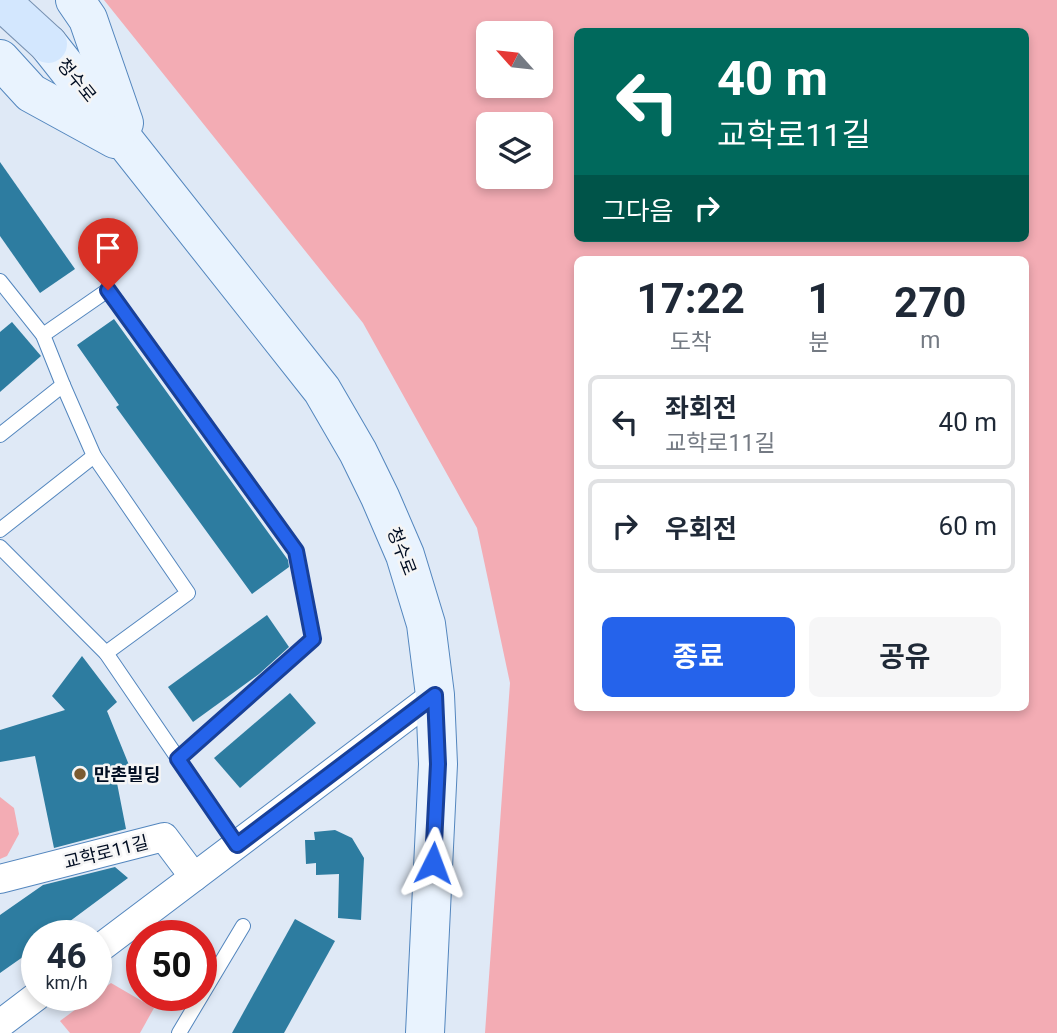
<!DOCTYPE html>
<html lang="ko">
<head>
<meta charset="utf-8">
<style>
	:root { --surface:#fff; --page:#f6f6f7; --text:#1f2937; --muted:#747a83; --line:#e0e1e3; --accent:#2563eb }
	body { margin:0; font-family:Roboto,"Noto Sans KR",sans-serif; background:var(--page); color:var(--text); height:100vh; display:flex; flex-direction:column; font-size:26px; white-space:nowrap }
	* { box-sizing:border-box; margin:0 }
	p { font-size:23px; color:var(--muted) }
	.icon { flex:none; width:38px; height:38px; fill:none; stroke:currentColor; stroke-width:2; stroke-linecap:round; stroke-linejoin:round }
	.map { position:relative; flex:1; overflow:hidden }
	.panel { position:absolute; left:574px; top:256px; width:455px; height:455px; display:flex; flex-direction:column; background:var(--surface); border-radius:10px; box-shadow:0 4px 10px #0003 }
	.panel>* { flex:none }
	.hud { position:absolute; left:574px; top:28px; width:455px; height:214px; border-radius:10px; box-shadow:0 4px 10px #0003; background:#00695c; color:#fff; overflow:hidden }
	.needle { width:46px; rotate:297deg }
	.buttons { position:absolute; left:476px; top:21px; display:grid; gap:14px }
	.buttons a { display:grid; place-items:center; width:77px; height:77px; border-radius:10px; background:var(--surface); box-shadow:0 4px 10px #0003; font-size:35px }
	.speed { position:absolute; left:21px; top:920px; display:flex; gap:14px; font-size:35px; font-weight:700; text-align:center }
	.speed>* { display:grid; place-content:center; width:91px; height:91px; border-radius:50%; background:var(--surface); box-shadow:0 4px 10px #0003; line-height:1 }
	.speed small { font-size:18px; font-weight:400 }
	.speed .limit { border:10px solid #d22; background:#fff; color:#111 }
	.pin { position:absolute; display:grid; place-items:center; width:60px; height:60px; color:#fff; margin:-72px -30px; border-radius:50% 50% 50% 0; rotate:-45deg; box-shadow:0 0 7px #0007 }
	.pin .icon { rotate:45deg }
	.me { position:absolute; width:77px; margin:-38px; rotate:3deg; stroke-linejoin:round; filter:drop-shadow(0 0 5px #0008) }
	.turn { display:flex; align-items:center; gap:24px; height:147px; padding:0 28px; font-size:32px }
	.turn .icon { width:91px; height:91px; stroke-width:2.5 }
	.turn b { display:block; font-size:49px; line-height:60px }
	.then { display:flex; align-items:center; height:66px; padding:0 28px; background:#0003; gap:14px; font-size:26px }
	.eta { display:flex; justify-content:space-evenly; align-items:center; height:119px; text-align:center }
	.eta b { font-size:42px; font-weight:700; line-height:49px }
	.cta { display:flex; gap:14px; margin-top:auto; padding:14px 28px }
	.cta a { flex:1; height:80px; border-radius:10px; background:var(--accent); color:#fff; font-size:28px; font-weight:700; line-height:80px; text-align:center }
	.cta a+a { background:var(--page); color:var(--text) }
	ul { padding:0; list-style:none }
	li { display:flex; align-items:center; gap:21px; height:94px; margin:0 14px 10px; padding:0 14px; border:4px solid var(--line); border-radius:10px }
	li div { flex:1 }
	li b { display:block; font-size:26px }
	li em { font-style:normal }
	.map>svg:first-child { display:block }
	.green { fill:#f3acb4; fill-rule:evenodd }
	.building { fill:#2d7ca0 }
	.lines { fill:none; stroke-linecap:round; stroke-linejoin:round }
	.lane-casing { stroke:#5386be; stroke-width:16 }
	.street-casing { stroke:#5386be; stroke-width:30 }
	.secondary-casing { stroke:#5386be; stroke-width:40 }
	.primary-casing { stroke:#7690b0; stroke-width:40 }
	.lane { stroke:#fff; stroke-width:14 }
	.street { stroke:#fff; stroke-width:28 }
	.secondary { stroke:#e9f3fe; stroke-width:38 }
	.primary { stroke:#d3e7fe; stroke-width:38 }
	.route-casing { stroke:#184099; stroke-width:18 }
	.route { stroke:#2563eb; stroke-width:12 }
	.poi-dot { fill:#7b5b31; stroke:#f5f5f5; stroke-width:2.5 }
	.labels { text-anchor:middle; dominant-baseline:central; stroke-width:5; stroke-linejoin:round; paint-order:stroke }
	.street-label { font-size:18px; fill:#000d22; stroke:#f5f5f5 }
	.poi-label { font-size:18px; font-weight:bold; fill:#000d22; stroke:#f5f5f5; text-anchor:start }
</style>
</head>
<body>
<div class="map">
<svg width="1057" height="1033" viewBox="0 0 1057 1033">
	<rect width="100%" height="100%" fill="#dfe9f6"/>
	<g class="green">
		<path d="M104,0H1057V1033H485L510,683L477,528L363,323ZM578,32H1026V238H578ZM488,33H541V86H488ZM488,124H541V177H488ZM578,259H1026V707H578Z"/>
		<path d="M0,797L14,808L19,834L7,856L0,859Z"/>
		<path d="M111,983L154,1008L140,1033H70L60,1021Z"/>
	</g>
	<g class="building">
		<path d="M0,162L75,269L40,293L0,236Z"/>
		<path d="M114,319L288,560L289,567L252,594L116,407L119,405L77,345Z"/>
		<path d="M12,322L41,356L0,392V332Z"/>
		<path d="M267,615L289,647L259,674L193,722L168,687Z"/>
		<path d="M82,656L117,702L107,711L129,765L119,768L123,781L117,783L126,829L54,848L35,756L0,762V730L65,710L52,696Z"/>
		<path d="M290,693L316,723L240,788L214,758Z"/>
		<path d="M335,830L352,838L364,858L361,920L338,918L339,874L316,875V863L306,864L305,840H315L314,832Z"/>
		<path d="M115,867L128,878L50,936H37V947L0,973V915L43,885Z"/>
		<path d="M295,919L335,941L284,1033H232Z"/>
	</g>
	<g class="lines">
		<defs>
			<g id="lane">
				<path d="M0,281L43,335L63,385"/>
				<path d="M43,335L108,290L296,551L313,639L178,759"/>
				<path d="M0,435L63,385L94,456L188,593L106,653"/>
				<path d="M0,530L94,456"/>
				<path d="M0,547L106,653L237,845"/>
				<path d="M179,1033L243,926"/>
			</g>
			<g id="street">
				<path d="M0,879L164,837L194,877"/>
				<path d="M96,951L435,695"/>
				<path d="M0,1024L37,996"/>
			</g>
			<g id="secondary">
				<path d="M75,0L88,19L124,123"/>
				<path d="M48,44L322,390L358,452L380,497L405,555L426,624L435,695L438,764L425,1033"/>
				<path d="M0,59L31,93L115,139"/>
			</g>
			<path id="primary" d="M0,0L48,44"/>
		</defs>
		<use href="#lane" class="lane-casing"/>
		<use href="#street" class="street-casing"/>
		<use href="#secondary" class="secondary-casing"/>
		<use href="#primary" class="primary-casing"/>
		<use href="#lane" class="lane"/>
		<use href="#street" class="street"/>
		<use href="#secondary" class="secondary"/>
		<use href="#primary" class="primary"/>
	</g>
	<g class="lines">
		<defs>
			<path id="route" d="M108,290L296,551L313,639L178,759L237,845L435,695L438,764L433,863"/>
		</defs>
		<use href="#route" class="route-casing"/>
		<use href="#route" class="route"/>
	</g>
	<circle class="poi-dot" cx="80" cy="774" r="7"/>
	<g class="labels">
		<g class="street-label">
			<text transform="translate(77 80) rotate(51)">청수로</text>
			<text transform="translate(402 551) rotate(69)">청수로</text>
			<text transform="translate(106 852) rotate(-14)">교학로11길</text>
		</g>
		<g class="poi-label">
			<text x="94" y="774">만촌빌딩</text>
		</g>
	</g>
</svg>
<div class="buttons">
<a><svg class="needle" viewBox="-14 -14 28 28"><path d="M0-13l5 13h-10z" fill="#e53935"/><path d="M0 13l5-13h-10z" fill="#747a83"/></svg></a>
<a><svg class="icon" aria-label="layers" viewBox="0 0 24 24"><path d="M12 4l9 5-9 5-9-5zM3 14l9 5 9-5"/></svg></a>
</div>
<div class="speed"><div>46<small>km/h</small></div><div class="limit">50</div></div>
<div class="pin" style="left:108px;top:290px;background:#d93025"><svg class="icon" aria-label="arrive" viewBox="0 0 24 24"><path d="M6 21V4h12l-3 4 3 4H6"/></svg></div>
<svg class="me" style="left:433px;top:863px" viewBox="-20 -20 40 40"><path d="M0-17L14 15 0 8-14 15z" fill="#2563eb" stroke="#fff" stroke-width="4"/></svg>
<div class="hud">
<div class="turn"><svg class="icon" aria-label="left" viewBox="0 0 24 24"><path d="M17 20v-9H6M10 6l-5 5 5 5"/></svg><div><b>40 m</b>교학로11길</div></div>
<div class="then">그다음<svg class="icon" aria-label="right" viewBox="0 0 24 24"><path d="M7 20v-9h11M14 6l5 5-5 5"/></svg></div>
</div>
<section class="panel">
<div class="eta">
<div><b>17:22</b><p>도착</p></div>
<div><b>1</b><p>분</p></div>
<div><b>270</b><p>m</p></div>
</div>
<ul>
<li><svg class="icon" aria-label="left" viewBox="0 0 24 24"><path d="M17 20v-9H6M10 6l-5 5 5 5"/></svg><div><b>좌회전</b><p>교학로11길</p></div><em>40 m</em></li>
<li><svg class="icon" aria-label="right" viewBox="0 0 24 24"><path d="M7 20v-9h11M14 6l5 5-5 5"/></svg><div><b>우회전</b></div><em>60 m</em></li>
</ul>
<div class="cta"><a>종료</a><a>공유</a></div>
</section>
</div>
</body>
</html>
